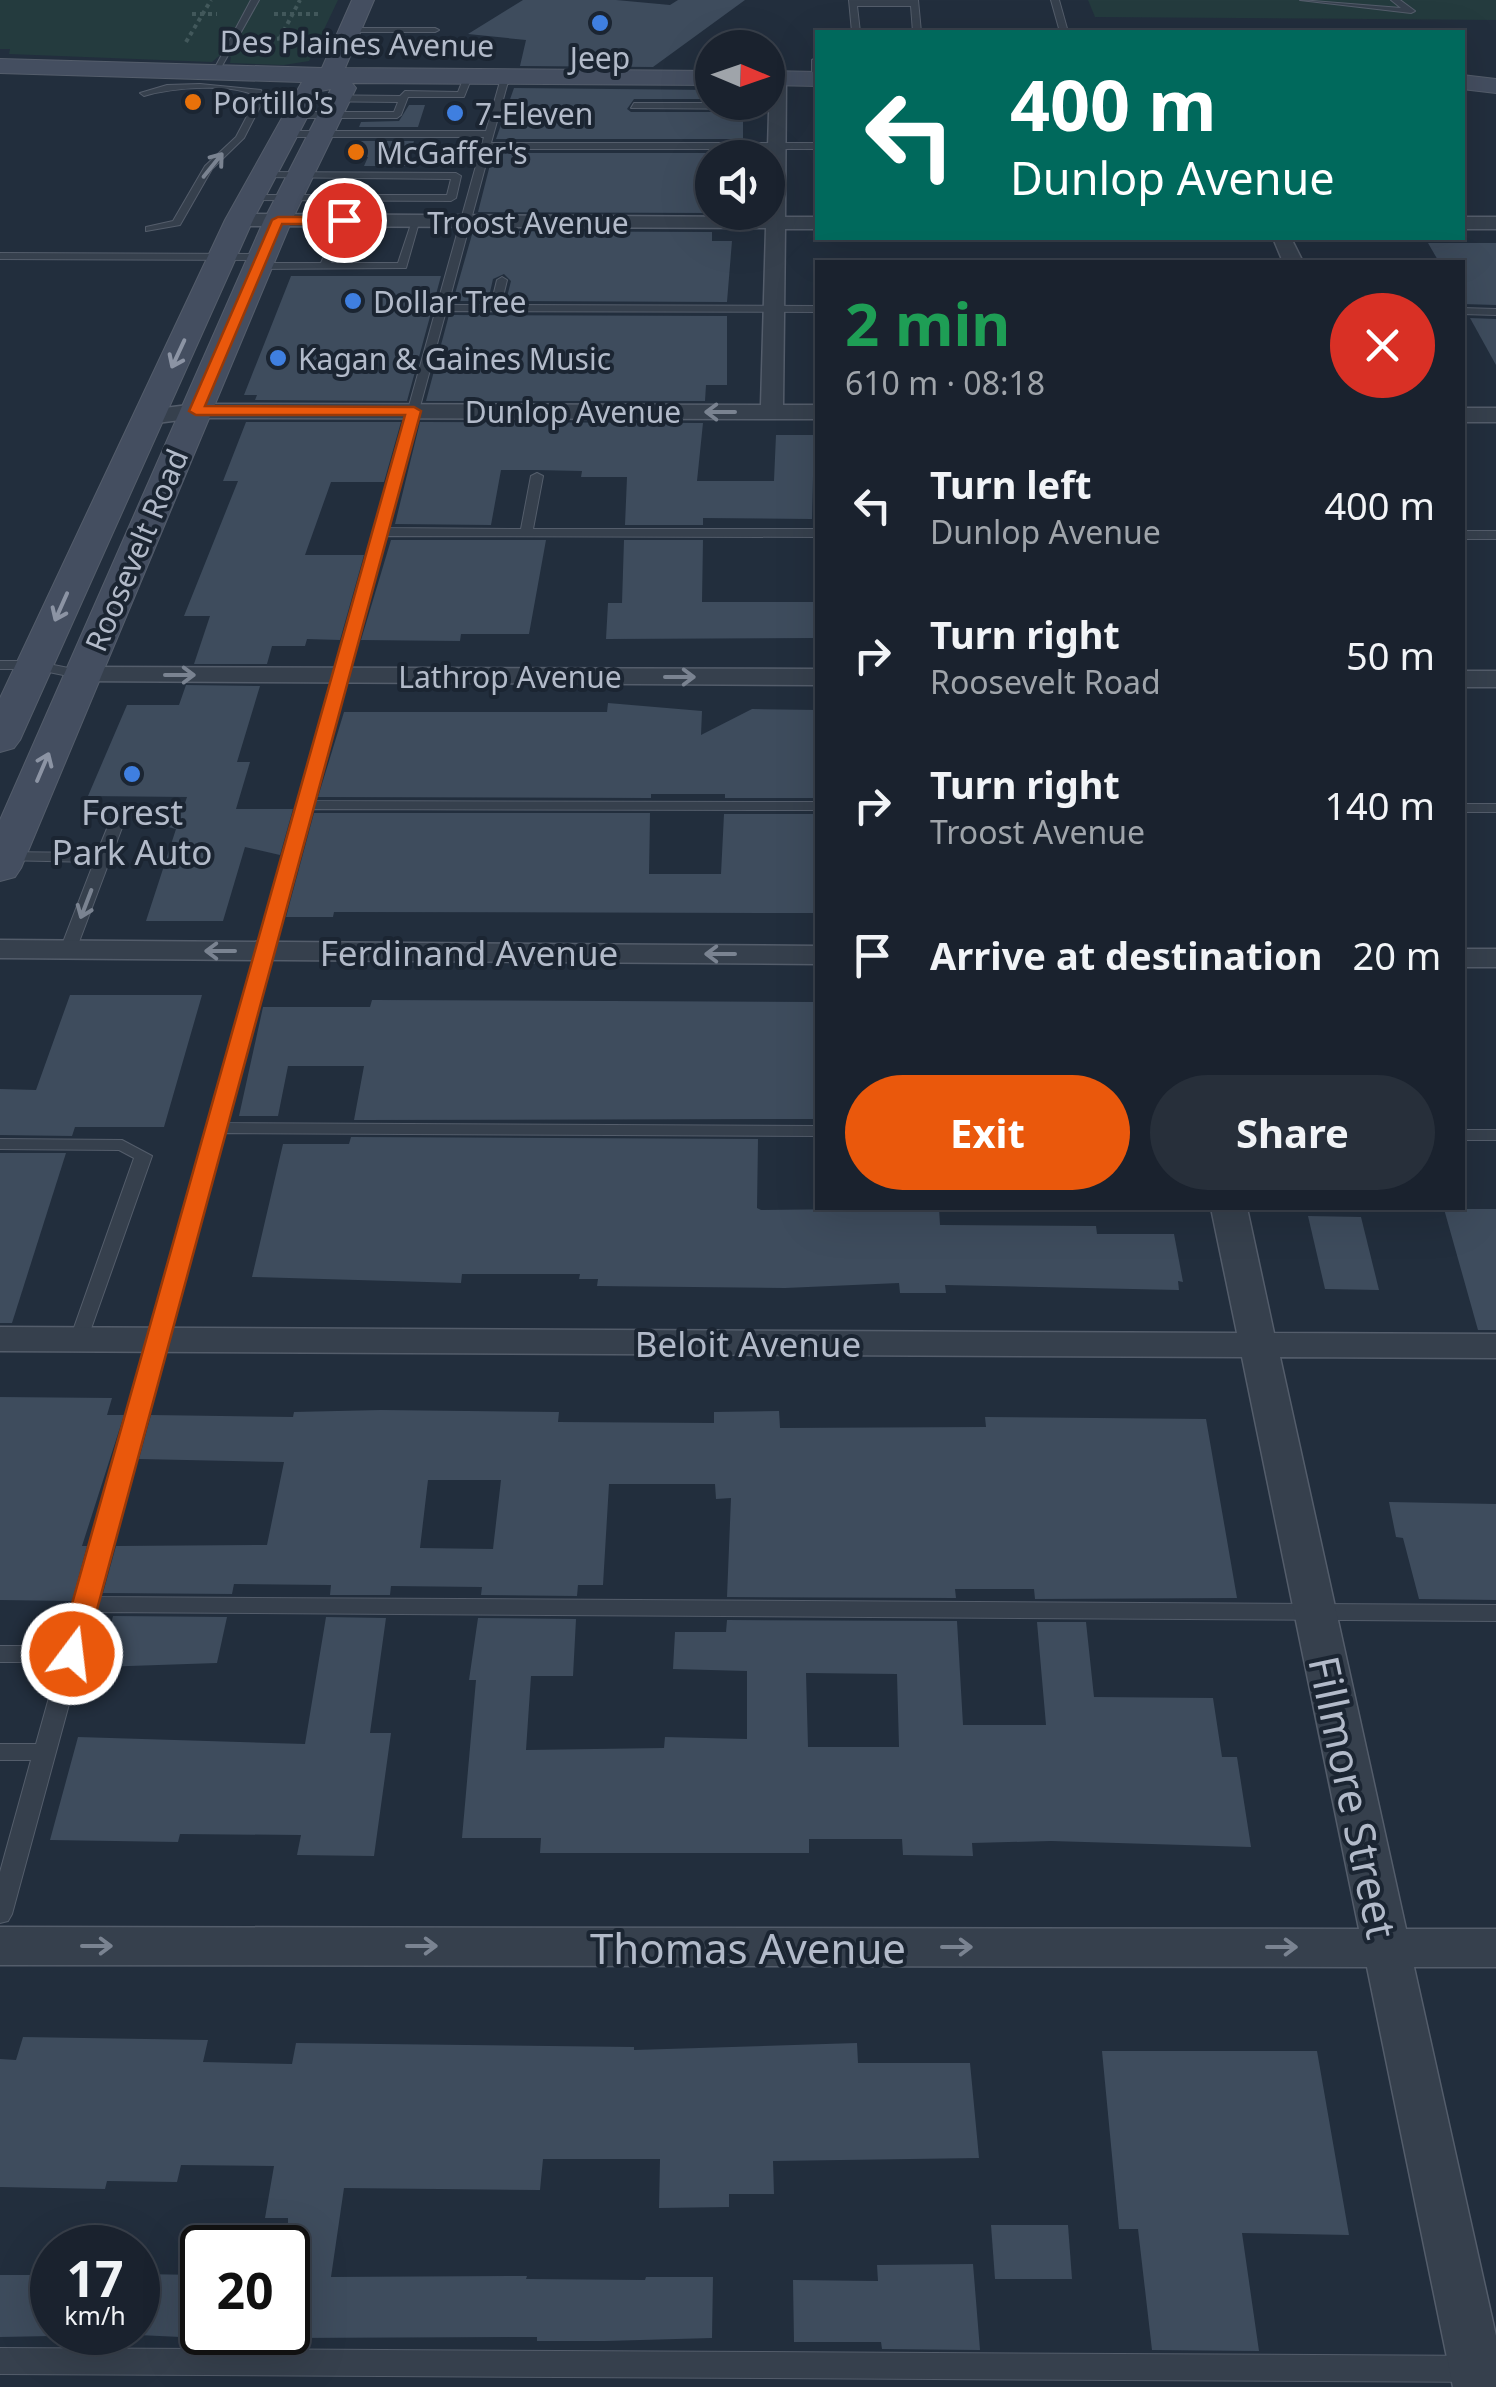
<!DOCTYPE html>
<html lang="en">
<head>
<meta charset="utf-8">
<style>
	:root { --surface:#1a222e; --page:#272f3a; --text:#f1f3f6; --muted:#9fa4aa; --line:#383f4a; --accent:#ea580c }
	body { margin:0; font-family:"Noto Sans",sans-serif; background:var(--page); color:var(--text); height:100vh; display:flex; flex-direction:column; font-size:38px; white-space:nowrap }
	* { box-sizing:border-box; margin:0 }
	p { font-size:32px; color:var(--muted) }
	.icon { flex:none; width:55px; height:55px; fill:none; stroke:currentColor; stroke-width:2; stroke-linecap:round; stroke-linejoin:round }
	.map { position:relative; flex:1; overflow:hidden }
	.panel { position:absolute; left:815px; top:260px; width:650px; height:950px; display:flex; flex-direction:column; background:var(--surface); border-radius:0px; box-shadow:0 10px 40px #0002,0 0 0 2px var(--line) }
	.panel>* { flex:none }
	.top-card { position:absolute; left:815px; top:30px; width:650px; height:210px; border-radius:0px; box-shadow:0 10px 40px #0002,0 0 0 2px var(--line); background:#00695c; color:#fff; overflow:hidden }
	.needle { width:65px; rotate:92deg }
	.buttons { position:absolute; left:695px; top:30px; display:grid; gap:20px }
	.buttons a { display:grid; place-items:center; width:90px; height:90px; border-radius:50%; background:var(--surface); box-shadow:0 10px 40px #0002,0 0 0 2px var(--line); font-size:50px }
	.speed { position:absolute; left:30px; top:2225px; display:flex; gap:20px; font-size:50px; font-weight:700; text-align:center }
	.speed>* { display:grid; place-content:center; width:130px; height:130px; border-radius:50%; background:var(--surface); box-shadow:0 10px 40px #0002,0 0 0 2px var(--line); line-height:1 }
	.speed small { font-size:25px; font-weight:400 }
	.speed .limit { border:5px solid #111; border-radius:15px; background:#fff; color:#111 }
	.pin { position:absolute; display:grid; place-items:center; width:85px; height:85px; color:#fff; margin:-42px; border:5px solid #fff; border-radius:50%; box-shadow:0 2px 10px #0007 }
	.me { position:absolute; width:110px; margin:-55px; rotate:15deg; stroke-linejoin:round; filter:drop-shadow(0 0 8px #0008) }
	.turn { display:flex; align-items:center; gap:35px; height:210px; padding:0 30px; font-size:45px }
	.turn .icon { width:130px; height:130px; stroke-width:2.5 }
	.turn b { display:block; font-size:70px; line-height:85px }
	.round { display:grid; place-items:center; flex:none; width:105px; height:105px; border-radius:52px; background:var(--page) }
	.headline { display:flex; align-items:center; justify-content:space-between; height:170px; padding:0 30px }
	h1 { font-size:60px; font-weight:700; line-height:75px; color:#1e9e55 }
	.primary-button { display:flex; gap:20px; margin-top:auto; padding:20px 30px }
	.primary-button a { flex:1; height:115px; border-radius:60px; background:var(--accent); color:#fff; font-size:40px; font-weight:700; line-height:115px; text-align:center }
	.primary-button a+a { background:var(--page); color:var(--text) }
	ul { padding:0; list-style:none }
	li { display:flex; align-items:center; gap:30px; height:150px; padding:0 30px }
	li div { flex:1 }
	li b { display:block; font-size:38px }
	li em { font-style:normal }
	.map>svg:first-child { display:block }
	.green { fill:#243b3e }
	.building { fill:#3e4c5d; fill-rule:evenodd }
	.lines { fill:none; stroke-linecap:round; stroke-linejoin:round }
	.lane-casing { stroke:#545d6b; stroke-width:2 }
	.street-casing { stroke:#545d6b; stroke-width:3 }
	.secondary-casing { stroke:#545d6b; stroke-width:2 }
	.path { stroke:#42585b; stroke-width:4; stroke-dasharray:4 4; stroke-linecap:butt }
	.lane { fill:#36404d; fill-rule:evenodd }
	.street { fill:#36404d; fill-rule:evenodd }
	.secondary { fill:#444e60; fill-rule:evenodd }
	.oneway { stroke:#7a8391 }
	.oneway2 { stroke:#8c94a4 }
	.route { fill:#ea580c; stroke:#983908; stroke-width:2.5 }
	.shop-dot { fill:#3f7fe0; stroke:#1b2532; stroke-width:4 }
	.food-dot { fill:#e8710a; stroke:#1b2532; stroke-width:4 }
	.labels { text-anchor:middle; dominant-baseline:central; stroke-width:8; stroke-linejoin:round; paint-order:stroke }
	.far-street-label { font-size:30px; fill:#b2bac9; stroke:#1b2532 }
	.far-poi-label { font-size:30px; fill:#b2bac9; stroke:#1b2532; text-anchor:start }
	.poi-label { font-size:35px; fill:#b2bac9; stroke:#1b2532 }
	.street-label { font-size:35px; fill:#b2bac9; stroke:#1b2532 }
	.near-street-label { font-size:42px; fill:#b2bac9; stroke:#1b2532 }
</style>
</head>
<body>
<div class="map">
<svg width="1496" height="2387" viewBox="0 0 1496 2387">
	<rect width="100%" height="100%" fill="#222e3d"/>
	<g class="green">
		<path d="M0,0H338L309,61L284,65L230,63L231,57L219,56L212,62L9,54L10,49H0Z"/>
		<path d="M1088,0H1496V20L1095,17Z"/>
	</g>
	<g class="building">
		<path d="M523,0H616L670,5L678,0H745L653,67L520,66L526,40L468,34Z"/>
		<path d="M514,88L712,90V99H634L627,109L631,112H743V139H496Z"/>
		<path d="M409,105H425L418,127H359L361,122L399,121Z"/>
		<path d="M354,141H414L406,166H364L368,157H348Z"/>
		<path d="M493,153H734V157H712V213L478,212Z"/>
		<path d="M473,231L712,232V241H732L727,302L506,301L511,281L504,274L493,279L488,301H453Z"/>
		<path d="M1428,243H1496V305L1462,304V262H1439Z"/>
		<path d="M291,276H441L407,401L255,400L257,395H244Z"/>
		<path d="M449,315L727,316V385H706L705,401H426Z"/>
		<path d="M1470,318L1496,319V365Z"/>
		<path d="M246,422H401L384,482H331L305,555H364L340,640L307,639L305,646H272L267,664H194L210,616H184L238,481H223Z"/>
		<path d="M420,422L703,423L697,481H774L776,435H814L812,519L703,518V525H625L627,477H581L582,471L535,470H501L491,525L395,524Z"/>
		<path d="M391,540H546L529,634H461L460,641L361,640Z"/>
		<path d="M624,540H703L702,602H818V638L606,639L608,603H622Z"/>
		<path d="M186,685L260,686L237,762H250L236,809H293L280,855L245,847L223,921H146L176,829L148,822L150,809H183L187,797L88,796L127,705H179Z"/>
		<path d="M608,703L702,711L701,735L752,709L818,710L817,798H725V794H651V798L318,797L344,712H607Z"/>
		<path d="M314,813H650L649,874H721L724,814H817V833H813L817,913L334,912L333,917H286Z"/>
		<path d="M70,995H202L164,1127H75L72,1136L0,1135V1089L36,1090Z"/>
		<path d="M372,1000L818,1002V1119L354,1120L364,1066H288L278,1116H239L263,1007H370Z"/>
		<path d="M351,1137L758,1139L757,1208L761,1210L939,1208L940,1225L1096,1226L1097,1234H1174L1183,1282L1178,1281L1179,1290L945,1285L946,1293H900L899,1283L785,1288L597,1286L598,1279H579L580,1274H462L461,1283L252,1277L283,1144H349Z"/>
		<path d="M0,1153H66L12,1323H0Z"/>
		<path d="M1444,1209H1496V1330H1478Z"/>
		<path d="M1308,1216L1361,1217L1379,1290L1325,1289Z"/>
		<path d="M0,1397L112,1398L107,1415H124L82,1546H87L72,1601L0,1600Z"/>
		<path d="M381,1410L559,1412L558,1422L714,1423V1412L779,1411L780,1428L986,1427L985,1417L1206,1419L1237,1598L1035,1599L1034,1589H955L956,1598L727,1597L731,1498L716,1499L715,1484H609L603,1585H578L577,1596L481,1595L482,1587L391,1586L390,1595H330L331,1585L234,1584L232,1594L103,1593L116,1546L267,1545L284,1462L139,1459L151,1415L293,1417L294,1412ZM428,1480H501L493,1549L420,1548Z"/>
		<path d="M1389,1502L1496,1504V1600L1419,1599L1403,1538L1396,1537Z"/>
		<path d="M113,1616L227,1617L217,1663L100,1667Z"/>
		<path d="M326,1617L386,1618L370,1733H391L374,1856L297,1855L301,1835L180,1834L178,1842L50,1840L78,1737L305,1744Z"/>
		<path d="M478,1618L576,1619L573,1676H531L526,1750L664,1748L665,1737L747,1739V1671L673,1669L675,1632H726L727,1620L957,1621L963,1725H1046L1037,1622H1086L1094,1697L1213,1698L1222,1757H1237L1251,1847L1051,1841L972,1843L973,1856L903,1855L902,1839H809V1853H540L541,1838H462L476,1680H469ZM806,1673L897,1674L899,1747H808Z"/>
		<path d="M23,2037L208,2040L203,2062L292,2064L296,2043L634,2047V2050L857,2043L858,2063H970L979,2158L773,2161L774,2194H729V2207L659,2208L660,2159H543L540,2190L344,2188L331,2277L527,2276L526,2279L645,2280L646,2277H713L712,2338L605,2341H537V2337L288,2338V2218H265L274,2166L181,2165L177,2182L107,2181L105,2189L0,2187V2059L16,2060Z"/>
		<path d="M1102,2051H1317L1349,2235L1242,2233L1259,2351L1152,2350L1138,2229H1119Z"/>
		<path d="M991,2225H1068L1072,2279H995Z"/>
		<path d="M973,2264L980,2350L882,2349L881,2342H794L793,2280L878,2281L877,2265Z"/>
		<path d="M138,2274L202,2275V2338L138,2335Z"/>
		<path d="M0,2275H52V2336L0,2337Z"/>
	</g>
	<g class="lines">
		<defs>
			<g id="lane">
				<path d="M251,0H259L218,73L211,75Z"/>
				<path d="M849,0H918L921,32H913L911,6H857L860,32H852Z"/>
				<path d="M1051,0H1059L1068,32H1060Z"/>
				<path d="M1300,0L1401,8L1391,0H1400L1415,11L1411,13Z"/>
				<path d="M350,28H435L439,30L435,32H347Z"/>
				<path d="M816,58H818L816,82L812,79V60Z"/>
				<path d="M468,74L472,77L464,97H408L401,115L397,118H296L292,115L296,112H394L398,102L305,101L301,98L305,95L400,96L405,91L458,92L464,77Z"/>
				<path d="M505,75L509,78L491,143H818V149H490L448,305H491L497,280L502,277L507,280L501,305L818,306V312L446,311L387,528L521,529L531,476L537,473L543,476L533,529H818V537L385,536L313,801L818,802V810L311,809L226,1123L818,1126V1136L223,1133L98,1597L1496,1605V1621L94,1612L12,1914L8,1921L0,1923V1872L31,1760H0V1744H36L59,1662H0V1646H63L484,137H286L282,134L286,131H486L501,78Z"/>
				<path d="M200,84L261,90L265,97L244,138L212,169L180,225L146,231V227L173,221L205,166L236,137L257,97C234,82 171,88 144,96L140,93L167,85Z"/>
				<path d="M634,103H778L782,106L778,109L631,108Z"/>
				<path d="M263,172L456,173L461,176L456,198L451,201L248,200L246,198L251,195H447L451,179L260,177V173Z"/>
				<path d="M344,217L349,220L331,263H398L412,221L420,219L406,268L251,269L246,266L251,263H321L339,220Z"/>
				<path d="M0,253L262,254L267,257L262,260L0,259Z"/>
				<path d="M1462,308L1496,309V315L1462,314Z"/>
				<rect x="1462" y="531" width="34" height="8"/>
				<path d="M0,661H34L88,672L90,675L83,679L34,669H0Z"/>
				<rect x="1462" y="804" width="34" height="8"/>
				<path d="M122,805L129,809L76,950L68,955L63,953L60,950L94,862L0,860V852L97,853L115,809Z"/>
				<rect x="1462" y="1130" width="34" height="10"/>
				<path d="M0,1139L122,1140L152,1156L86,1343H72L70,1339L134,1158L119,1150L0,1149Z"/>
				<path d="M0,2348L1496,2356V2382L0,2374Z"/>
			</g>
			<g id="street">
				<path d="M778,73L786,78L785,217H818V229H785L783,405H818V419L196,418L149,424L138,417L149,410L196,404L761,405L766,228L239,226L229,220L239,214L766,217L770,78Z"/>
				<rect x="1462" y="217" width="34" height="12"/>
				<path d="M1273,238H1291L1303,262H1283Z"/>
				<rect x="1462" y="408" width="34" height="14"/>
				<path d="M83,667L818,669V685L74,681L70,675L74,669Z"/>
				<rect x="1462" y="671" width="34" height="16"/>
				<path d="M0,940L818,946V964L0,958Z"/>
				<rect x="1462" y="949" width="34" height="18"/>
				<path d="M1211,1208H1247L1274,1333L1496,1334V1358L1280,1357L1406,1929H1496V1967H1414L1496,2336V2387H1453L1367,1967L0,1965V1927L1359,1929L1242,1357L0,1351V1327L1237,1333Z"/>
			</g>
			<g id="secondary">
				<path d="M352,0H374L345,68L712,71V85L352,83L356,88L292,220L21,868L15,877L0,881V820L264,220L331,89L321,91L253,220L20,740L14,748L0,752V698L225,220L302,82L0,73V59L322,68Z"/>
				<path d="M768,71L818,72V86L768,85Z"/>
				<path d="M1462,75L1496,79V93L1462,89Z"/>
			</g>
		</defs>
		<use href="#lane" class="lane-casing"/>
		<use href="#street" class="street-casing"/>
		<use href="#secondary" class="secondary-casing"/>
		<g class="path">
			<path d="M192,14H217"/>
			<path d="M274,14H322"/>
			<path d="M280,38L300,0"/>
			<path d="M261,39L305,38"/>
			<path d="M186,42L211,0"/>
		</g>
		<use href="#lane" class="lane"/>
		<use href="#street" class="street"/>
		<use href="#secondary" class="secondary"/>
	</g>
	<defs><path id="oneway-shaft" d="M-6 0H5M1.5-3L5.5 0L1.5 3" fill="none" stroke-width="1.6" stroke-linecap="round" stroke-linejoin="round" transform="scale(2.5)"/></defs>
	<g class="oneway">
		<use href="#oneway-shaft" transform="translate(213 165) rotate(-51)"/>
		<use href="#oneway-shaft" transform="translate(720 412) rotate(-180)"/>
		<use href="#oneway-shaft" transform="translate(180 675)"/>
		<use href="#oneway-shaft" transform="translate(680 677)"/>
		<use href="#oneway-shaft" transform="translate(86 904) rotate(111)"/>
		<use href="#oneway-shaft" transform="translate(220 951) rotate(-180)"/>
		<use href="#oneway-shaft" transform="translate(720 954) rotate(-180)"/>
		<use href="#oneway-shaft" transform="translate(97 1946)"/>
		<use href="#oneway-shaft" transform="translate(422 1946)"/>
		<use href="#oneway-shaft" transform="translate(957 1947)"/>
		<use href="#oneway-shaft" transform="translate(1282 1947)"/>
	</g>
	<g class="oneway2">
		<use href="#oneway-shaft" transform="translate(178 354) rotate(115)"/>
		<use href="#oneway-shaft" transform="translate(61 607) rotate(114)"/>
		<use href="#oneway-shaft" transform="translate(43 767) rotate(-67)"/>
	</g>
	<path class="route" d="M278,217H344L350,220L344,224H282L205,406L414,407L421,411L85,1654L81,1661H62L58,1654L405,415H196L189,411L272,220Z"/>
	<g class="shop-dot">
		<circle cx="600" cy="23" r="10"/>
		<circle cx="455" cy="113" r="10"/>
		<circle cx="353" cy="301" r="10"/>
		<circle cx="278" cy="358" r="10"/>
		<circle cx="132" cy="774" r="10"/>
	</g>
	<g class="food-dot">
		<circle cx="193" cy="102" r="10"/>
		<circle cx="356" cy="152" r="10"/>
	</g>
	<g class="labels">
		<g class="far-street-label">
			<text transform="translate(357 43) rotate(1)">Des Plaines Avenue</text>
			<text x="528" y="222">Troost Avenue</text>
			<text x="573" y="411">Dunlop Avenue</text>
			<text transform="translate(136 550) rotate(-67)">Roosevelt Road</text>
			<text x="510" y="676">Lathrop Avenue</text>
		</g>
		<g class="far-poi-label">
			<text x="600" y="57" text-anchor="middle">Jeep</text>
			<text x="213" y="102">Portillo's</text>
			<text x="475" y="113">7-Eleven</text>
			<text x="376" y="152">McGaffer's</text>
			<text x="373" y="301">Dollar Tree</text>
			<text x="298" y="358">Kagan &amp; Gaines Music</text>
		</g>
		<g class="poi-label">
			<text x="132" y="811">Forest<tspan x="132" dy="40">Park Auto</tspan></text>
		</g>
		<g class="street-label">
			<text x="469" y="952">Ferdinand Avenue</text>
			<text x="748" y="1343">Beloit Avenue</text>
		</g>
		<g class="near-street-label">
			<text transform="translate(1354 1797) rotate(78)">Fillmore Street</text>
			<text x="748" y="1947">Thomas Avenue</text>
		</g>
	</g>
</svg>
<div class="buttons">
<a><svg class="needle" viewBox="-14 -14 28 28"><path d="M0-13l5 13h-10z" fill="#e53935"/><path d="M0 13l5-13h-10z" fill="#9fa4aa"/></svg></a>
<a><svg class="icon" aria-label="sound" viewBox="0 0 24 24"><path d="M4 9h4l5-4v14l-5-4H4zM17 9q2 3 0 6"/></svg></a>
</div>
<div class="speed"><div>17<small>km/h</small></div><div class="limit">20</div></div>
<div class="pin" style="left:344px;top:220px;background:#d93025"><svg class="icon" aria-label="arrive" viewBox="0 0 24 24"><path d="M6 21V4h12l-3 4 3 4H6"/></svg></div>
<svg class="me" style="left:72px;top:1654px" viewBox="-20 -20 40 40"><circle r="17" fill="#ea580c" stroke="#fff" stroke-width="3"/><path d="M0-11L8 9 0 5-8 9z" fill="#fff"/></svg>
<div class="top-card">
<div class="turn"><svg class="icon" aria-label="left" viewBox="0 0 24 24"><path d="M17 20v-9H6M10 6l-5 5 5 5"/></svg><div><b>400 m</b>Dunlop Avenue</div></div>
</div>
<section class="panel">
<div class="headline"><div><h1>2 min</h1><p>610 m · 08:18</p></div><a class="round" style="background:#d93025;color:#fff"><svg class="icon" aria-label="close" viewBox="0 0 24 24"><path d="M6 6l12 12M18 6L6 18"/></svg></a></div>
<ul>
<li><svg class="icon" aria-label="left" viewBox="0 0 24 24"><path d="M17 20v-9H6M10 6l-5 5 5 5"/></svg><div><b>Turn left</b><p>Dunlop Avenue</p></div><em>400 m</em></li>
<li><svg class="icon" aria-label="right" viewBox="0 0 24 24"><path d="M7 20v-9h11M14 6l5 5-5 5"/></svg><div><b>Turn right</b><p>Roosevelt Road</p></div><em>50 m</em></li>
<li><svg class="icon" aria-label="right" viewBox="0 0 24 24"><path d="M7 20v-9h11M14 6l5 5-5 5"/></svg><div><b>Turn right</b><p>Troost Avenue</p></div><em>140 m</em></li>
<li><svg class="icon" aria-label="arrive" viewBox="0 0 24 24"><path d="M6 21V4h12l-3 4 3 4H6"/></svg><div><b>Arrive at destination</b></div><em>20 m</em></li>
</ul>
<div class="primary-button"><a>Exit</a><a>Share</a></div>
</section>
</div>
</body>
</html>
